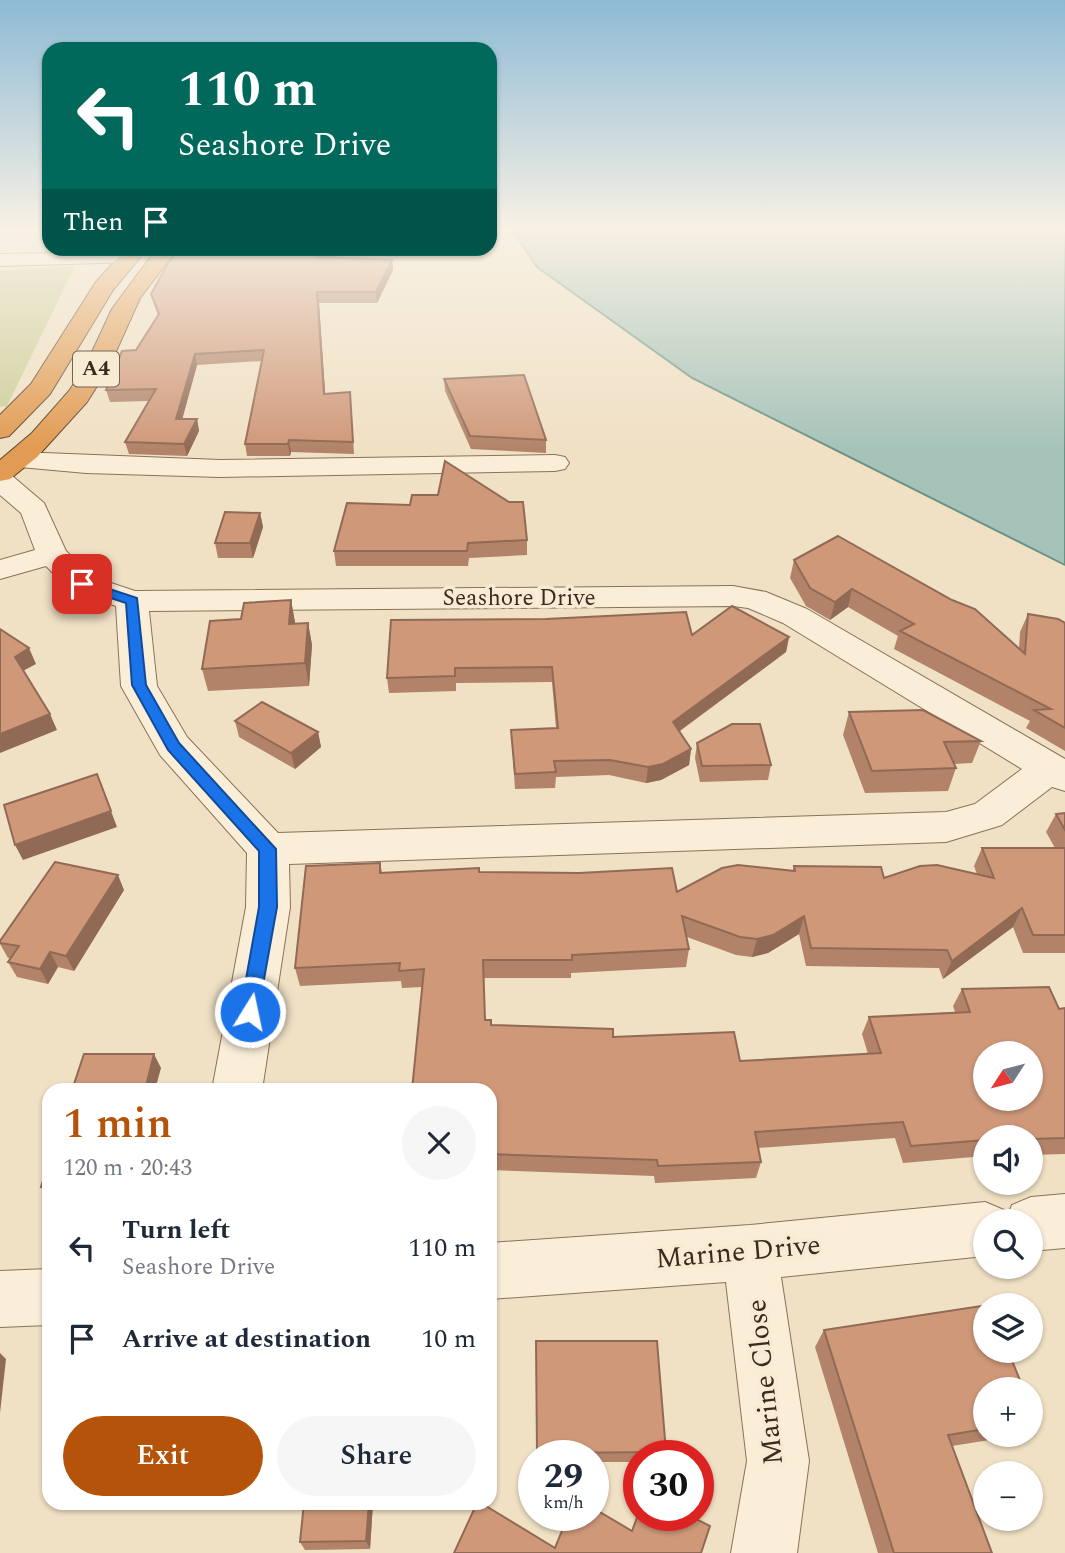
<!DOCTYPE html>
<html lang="en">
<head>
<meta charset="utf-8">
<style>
	:root { --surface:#fff; --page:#f6f6f7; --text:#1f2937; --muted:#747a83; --accent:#b45309 }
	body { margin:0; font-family:Spectral,serif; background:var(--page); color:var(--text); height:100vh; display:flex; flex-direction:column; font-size:26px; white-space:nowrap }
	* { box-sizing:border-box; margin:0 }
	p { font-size:23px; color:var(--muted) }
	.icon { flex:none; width:38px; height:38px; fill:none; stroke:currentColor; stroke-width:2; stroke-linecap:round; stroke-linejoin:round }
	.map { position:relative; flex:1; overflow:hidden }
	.sheet { position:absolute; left:42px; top:1083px; width:455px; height:427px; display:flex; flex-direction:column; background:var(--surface); border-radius:21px; box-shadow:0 2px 5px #0004 }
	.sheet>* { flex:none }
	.guide { position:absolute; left:42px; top:42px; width:455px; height:214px; border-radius:21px; box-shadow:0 2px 5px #0004; background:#00695c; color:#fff; overflow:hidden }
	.needle { width:46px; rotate:234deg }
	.buttons { position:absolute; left:973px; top:1041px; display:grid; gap:14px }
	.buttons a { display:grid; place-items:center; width:70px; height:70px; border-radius:50%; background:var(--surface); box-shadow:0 2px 5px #0004; font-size:35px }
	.speed { position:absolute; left:518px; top:1440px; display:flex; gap:14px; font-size:35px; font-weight:700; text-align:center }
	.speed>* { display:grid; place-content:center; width:91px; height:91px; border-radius:50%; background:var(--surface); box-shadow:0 2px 5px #0004; line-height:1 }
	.speed small { font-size:18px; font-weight:400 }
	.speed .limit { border:10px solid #d22; background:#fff; color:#111 }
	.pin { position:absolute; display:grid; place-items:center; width:60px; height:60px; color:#fff; margin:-30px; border-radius:14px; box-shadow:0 4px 10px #0006 }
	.me { position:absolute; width:77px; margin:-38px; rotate:10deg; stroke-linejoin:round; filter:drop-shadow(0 0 5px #0008) }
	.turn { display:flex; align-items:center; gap:24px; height:147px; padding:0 21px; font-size:32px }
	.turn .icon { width:91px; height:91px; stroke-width:2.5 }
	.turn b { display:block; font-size:49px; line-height:60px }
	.then { display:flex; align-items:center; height:66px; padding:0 21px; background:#0003; gap:14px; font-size:26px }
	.round { display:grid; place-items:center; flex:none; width:74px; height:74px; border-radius:37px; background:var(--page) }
	.headline { display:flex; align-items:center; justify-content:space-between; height:119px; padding:0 21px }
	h1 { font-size:42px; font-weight:600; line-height:52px; color:var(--accent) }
	.button { display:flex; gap:14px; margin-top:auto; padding:14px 21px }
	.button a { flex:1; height:80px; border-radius:42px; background:var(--accent); color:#fff; font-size:28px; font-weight:600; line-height:80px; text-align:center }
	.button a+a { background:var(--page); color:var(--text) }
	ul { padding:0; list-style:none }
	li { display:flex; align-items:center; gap:21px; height:91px; padding:0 21px }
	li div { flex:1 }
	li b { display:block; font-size:26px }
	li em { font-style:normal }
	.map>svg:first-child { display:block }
	.green { fill:#cbce97 }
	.water { fill:#a6c3b9; stroke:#6c9286; stroke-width:2 }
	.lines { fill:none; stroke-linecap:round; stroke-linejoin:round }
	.street-casing { stroke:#8b715a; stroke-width:2 }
	.highway-casing { stroke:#59402e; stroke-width:2 }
	.street { fill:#faeed8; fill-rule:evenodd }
	.highway { fill:#e19b52; fill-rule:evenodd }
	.wall { fill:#b28368 }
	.shaded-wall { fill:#916a55 }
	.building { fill:#cf9879; stroke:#916a55; stroke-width:2; fill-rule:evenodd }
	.route { fill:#1a73e8; stroke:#114b97; stroke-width:2 }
	.labels { text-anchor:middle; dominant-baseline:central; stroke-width:7; stroke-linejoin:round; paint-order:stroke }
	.shield { fill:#f7ebd4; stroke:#736455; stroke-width:2 }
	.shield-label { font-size:21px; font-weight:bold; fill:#3b2a1e }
	.street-label { font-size:23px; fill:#3b2a1e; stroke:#f7ebd4 }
	.near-street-label { font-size:28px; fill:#3b2a1e; stroke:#f7ebd4 }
</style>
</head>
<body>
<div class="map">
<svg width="1065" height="1553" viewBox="0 0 1065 1553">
	<rect width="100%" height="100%" fill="#f0e0c4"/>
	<path class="green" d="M75,266L7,406L0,407V271Z"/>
	<path class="water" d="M513,231H1065V565L692,378L537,267Z"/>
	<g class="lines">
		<defs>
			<g id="street">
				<path d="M127,252L134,254L137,258L134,262L0,266V254Z"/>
				<path d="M19,452L220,460L555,455L565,457L569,463L565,469L555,471L220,477L86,473L9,466L5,460L9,454Z"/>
				<path d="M0,472L10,474L44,503L66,551L93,577L135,591L733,586L766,592L807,609L1065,759V791L1052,787L1002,825L946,842L289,864L290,907L262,1090H212L246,907L247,853L160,755L121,686L116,606L71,591L46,566L0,579V560L35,550L21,513L0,495ZM733,606L748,608L783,623L1022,769L975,804L946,812L278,833L187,737L157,686L149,611Z"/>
				<path d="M1065,1194V1248L1031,1251V1222H985V1256L781,1277L809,1461L797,1553H731L747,1461L726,1282L490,1299V1243L750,1225L985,1202L1004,1210L1007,1217L1012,1205L1031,1197Z"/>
				<path d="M49,1269V1325L0,1327V1271Z"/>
			</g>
			<g id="highway">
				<path d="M127,248H148L113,290L50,394L9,436L0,438V415L31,384L96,282Z"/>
				<path d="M157,248H178L140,298L109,367L87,402L37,457L10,479L0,481V460L32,433L69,391L85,367L112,309Z"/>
			</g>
		</defs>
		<use href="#street" class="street-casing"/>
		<use href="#highway" class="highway-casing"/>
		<use href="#street" class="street"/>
		<use href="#highway" class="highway"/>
	</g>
	<g class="wall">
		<path d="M181,248H339L340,254L334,257L392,260L393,270L377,303H319L325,394L351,404L354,454L291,452L290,456H247L245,444L262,361L197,365L182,419H197L199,431L187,456L129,454L125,442L149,401L110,402L106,390L136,350L158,316L151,294Z"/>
		<path d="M444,379L546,440V453L471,449L445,391Z"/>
		<path d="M347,503L527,540V555L469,558L468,566H336L334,551Z"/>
		<path d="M260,513L263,527L253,558H218L215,543Z"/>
		<path d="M794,560L1019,649L1020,632L1028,614L1065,623V751L1026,728L1030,721L894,649L898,636L848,607L830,620L806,606L790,578Z"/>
		<path d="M291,600L295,624L308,623L312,645L309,686L208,691L202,669L241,619Z"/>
		<path d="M692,635L789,637L786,652L680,731L691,749L689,765L661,780L646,783L609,775L556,777L555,788L515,789L511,730L556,728L552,682L456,683V691L389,693L387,678Z"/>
		<path d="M849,712L981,741L972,763L954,764L956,768L948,791L865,793L843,735Z"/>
		<path d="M235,721L318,732L321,747L295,769L239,737Z"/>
		<path d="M697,743L771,765L768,780L700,782L695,758Z"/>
		<path d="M1065,813V953H1023L1013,927L943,979L939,968L806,966L799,934L768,953L752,957L736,955L687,937L689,949L686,967L571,973V978H483L485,1020L491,1025L613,1037L740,1061L868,1054L862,1034L869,1017L955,1012L953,1006L962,989L1059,1009L1065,1008V1154L1031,1155V1138H985V1156L903,1163L895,1138L758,1148L761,1162L756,1178L655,1183L654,1176L490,1170V1090L422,987L402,988L401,981L300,986L295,968L380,863L382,872H479L677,892L793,870L794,866L884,878L977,874L974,866L982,848H1055L1046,832L1056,814Z"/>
		<path d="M124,890L74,971L58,967L48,984L17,977L8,962L11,958H8L0,944V941Z"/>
		<path d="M49,1162V1198L41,1187Z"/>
		<path d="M824,1330L985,1390V1435H1021L952,1446L992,1553H878L815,1347Z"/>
		<path d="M536,1341L666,1452L665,1456H639V1462H593V1456H537Z"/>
		<path d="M304,1503H373L370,1549L305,1550L300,1542Z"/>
	</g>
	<g class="shaded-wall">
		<path d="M331,248H339L340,254L321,267L319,257Z"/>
		<path d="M392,260L393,270L377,303L376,292Z"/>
		<path d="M317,292L319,303L326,405L324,394Z"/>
		<path d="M195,354L197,365L179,431L176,419Z"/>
		<path d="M197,419L199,431L187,456L184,444Z"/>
		<path d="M289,440L291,452L290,456L288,444Z"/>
		<path d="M260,513L263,527L253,558L250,543Z"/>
		<path d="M852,589L848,607L830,620L835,602Z"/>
		<path d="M291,600L295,622L293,646L289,624Z"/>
		<path d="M308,623L312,645L309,686L305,663Z"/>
		<path d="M789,637L786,652L671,737L673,722Z"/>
		<path d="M29,648L36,664L21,672L15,657Z"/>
		<path d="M50,714L57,730L0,753V734Z"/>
		<path d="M318,732L321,747L295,769L291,753Z"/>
		<path d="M691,749L689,765L661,780L646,783L648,767Z"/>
		<path d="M97,774L117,827L23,860L15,845Z"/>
		<path d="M118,875L124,890L74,971L66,956Z"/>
		<path d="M1022,908L1013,927L943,979L952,961Z"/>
		<path d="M804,916L799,934L768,953L752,957L757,939Z"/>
		<path d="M50,952L58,967L48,984L40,969Z"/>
		<path d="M154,1054L161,1068L155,1090H145Z"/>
		<path d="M0,1353L6,1359L0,1413Z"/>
		<path d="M369,1503H373L370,1549L366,1541Z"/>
	</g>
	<g class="building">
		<path d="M181,248H331L319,257L392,260L376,292H317L324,394L350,392L353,442L289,440L288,444H245L264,350L195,354L176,419H197L184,444L125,442L156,389L106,390L122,351L136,350L159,314L151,294L168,263Z"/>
		<path d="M524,375L546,440L470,436L444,379Z"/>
		<path d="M445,461L509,502H523L527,540L468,543L467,551H334L347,503L410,505L412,495H438Z"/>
		<path d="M225,512L260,513L250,543H215Z"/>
		<path d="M838,536L952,600L975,609L1025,654L1028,614L1058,619L1065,623V728L1034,710L1051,709L900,631L914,624L852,589L835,602L810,588L794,560Z"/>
		<path d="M291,600L289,624L308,623L305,663L202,669L210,621L241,619L244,603Z"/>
		<path d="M732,606L789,637L673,722L691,749L663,764L648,767L610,760L554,761L556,772L515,774L511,730L558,728L552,667L455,668V676L387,678L391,620L546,619L686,612L692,635Z"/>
		<path d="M0,629L29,648L15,657L50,714L0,734Z"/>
		<path d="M262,702L318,732L291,753L235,721Z"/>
		<path d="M923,710L981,741L944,742L956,768L872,771L849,712Z"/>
		<path d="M732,724H760L771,765L702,766L697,743Z"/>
		<path d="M97,774L111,811L15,845L4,805Z"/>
		<path d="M1065,813V830L1056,814Z"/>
		<path d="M982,848H1065V935H1033L1022,908L952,961L947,950L811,948L804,916L773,935L757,939L740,937L682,916L689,949L572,955V960H483L485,1020H491V1025L613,1029V1037L734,1032L740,1061L881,1053L869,1017L970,1012L962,989L1049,987L1059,1009L1065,1008V1138L1031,1139V1138H985V1140L911,1146L903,1122L755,1132L761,1162L658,1166L657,1160L490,1154V1090H412L424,969L399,971L400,963L295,968L306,866L380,863V873L479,868V872L579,873L672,868L677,892L722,868L738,865L795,871L794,866L881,867L884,878L920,866L937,865L994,878ZM985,1054H1031V1099H985Z"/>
		<path d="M55,862L118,875L66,956L50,952L40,969L8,962L19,946L0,943V941Z"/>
		<path d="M84,1054H154L145,1090H72Z"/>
		<path d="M49,1162V1187H41Z"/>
		<path d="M988,1305L985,1306V1351H1008L1024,1390H985V1429L948,1435L992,1553H894L824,1330Z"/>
		<path d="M536,1341H657L666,1452L537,1453Z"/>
		<path d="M1031,1405L1037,1420L1031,1421Z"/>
		<path d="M304,1503H369L366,1541L300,1542Z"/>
		<path d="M477,1503H481L555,1548L568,1516H593V1508L632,1531L639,1512V1516H690L710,1526L701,1553H454Z"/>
	</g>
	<linearGradient id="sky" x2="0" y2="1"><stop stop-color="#8dbad5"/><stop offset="0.51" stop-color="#f8f1e4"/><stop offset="1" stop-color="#f8f1e4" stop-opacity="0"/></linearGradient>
	<rect width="1065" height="449" fill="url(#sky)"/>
	<path class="route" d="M82,580L137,598L146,685L179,743L276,849L277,907L257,1018H243L240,1012L259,907V851L168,750L132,685L126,603L77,587V581Z"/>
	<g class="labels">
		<rect class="shield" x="73" y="351.5" width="46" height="35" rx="5"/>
		<g class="shield-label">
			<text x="96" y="369">A4</text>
		</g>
		<g class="street-label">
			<text x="519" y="598">Seashore Drive</text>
		</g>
		<g class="near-street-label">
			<text transform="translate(738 1252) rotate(-5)">Marine Drive</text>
			<text transform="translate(765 1382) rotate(-96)">Marine Close</text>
		</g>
	</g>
</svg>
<div class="buttons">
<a><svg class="needle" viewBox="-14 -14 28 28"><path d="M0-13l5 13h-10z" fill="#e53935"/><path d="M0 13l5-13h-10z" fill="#747a83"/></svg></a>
<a><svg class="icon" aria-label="sound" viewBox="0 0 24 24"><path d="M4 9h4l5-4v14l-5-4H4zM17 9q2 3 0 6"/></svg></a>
<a><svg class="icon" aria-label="search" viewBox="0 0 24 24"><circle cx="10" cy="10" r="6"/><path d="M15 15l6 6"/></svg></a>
<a><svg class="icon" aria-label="layers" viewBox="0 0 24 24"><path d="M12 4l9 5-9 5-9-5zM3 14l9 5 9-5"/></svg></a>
<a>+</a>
<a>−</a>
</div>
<div class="speed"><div>29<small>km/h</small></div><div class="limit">30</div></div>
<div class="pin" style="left:82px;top:584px;background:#d93025"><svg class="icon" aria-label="arrive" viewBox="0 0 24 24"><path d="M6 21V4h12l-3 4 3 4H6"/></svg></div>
<svg class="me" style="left:250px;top:1012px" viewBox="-20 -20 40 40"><circle r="17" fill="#1a73e8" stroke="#fff" stroke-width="3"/><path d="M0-11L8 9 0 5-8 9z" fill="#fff"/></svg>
<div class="guide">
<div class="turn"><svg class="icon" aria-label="left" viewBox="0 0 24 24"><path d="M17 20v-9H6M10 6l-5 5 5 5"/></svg><div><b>110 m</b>Seashore Drive</div></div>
<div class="then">Then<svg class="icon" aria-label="arrive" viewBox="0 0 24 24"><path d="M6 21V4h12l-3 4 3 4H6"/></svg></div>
</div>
<section class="sheet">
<div class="headline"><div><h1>1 min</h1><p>120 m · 20:43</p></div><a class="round"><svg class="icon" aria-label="close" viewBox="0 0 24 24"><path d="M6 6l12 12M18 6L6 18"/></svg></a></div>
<ul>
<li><svg class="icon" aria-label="left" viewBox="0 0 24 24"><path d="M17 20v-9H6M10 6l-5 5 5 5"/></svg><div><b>Turn left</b><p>Seashore Drive</p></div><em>110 m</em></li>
<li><svg class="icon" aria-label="arrive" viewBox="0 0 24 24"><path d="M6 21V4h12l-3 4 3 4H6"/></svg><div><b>Arrive at destination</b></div><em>10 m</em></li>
</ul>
<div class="button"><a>Exit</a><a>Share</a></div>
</section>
</div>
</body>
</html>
